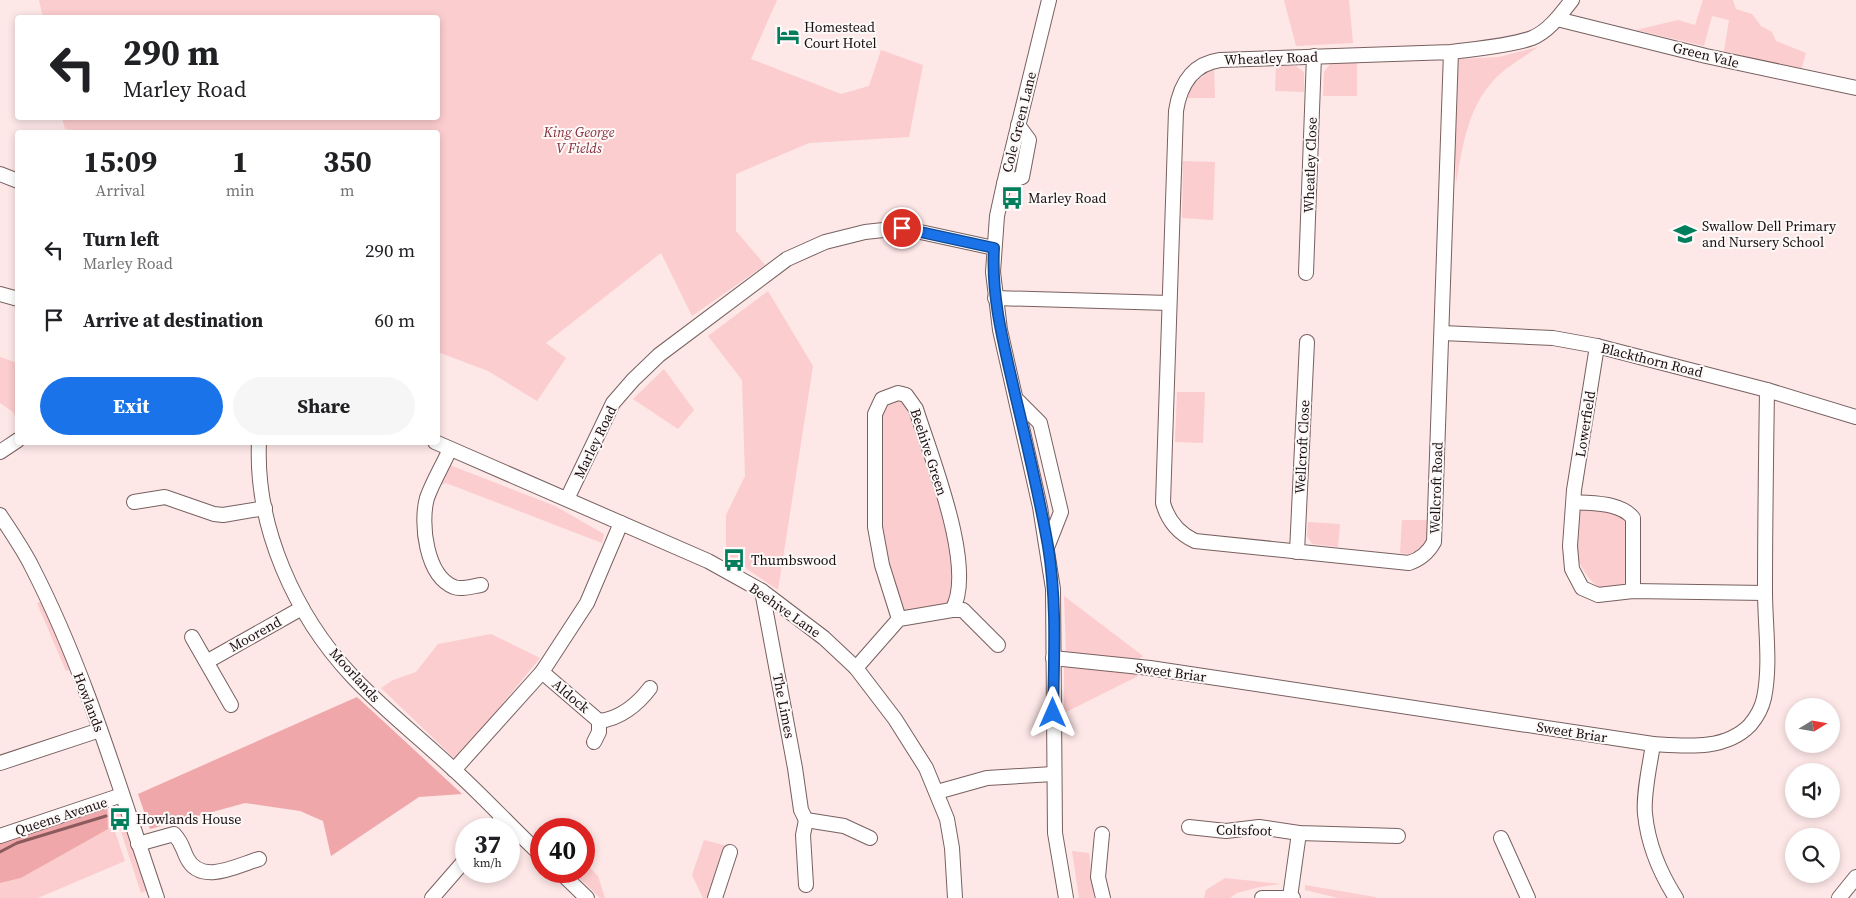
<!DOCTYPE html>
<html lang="en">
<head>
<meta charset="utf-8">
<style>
	:root { --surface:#fff; --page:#f6f6f6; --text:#202124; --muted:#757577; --accent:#1a73e8 }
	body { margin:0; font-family:"Source Serif 4",serif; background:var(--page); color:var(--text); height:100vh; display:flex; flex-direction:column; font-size:19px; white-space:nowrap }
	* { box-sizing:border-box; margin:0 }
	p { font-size:16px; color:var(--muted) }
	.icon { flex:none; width:28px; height:28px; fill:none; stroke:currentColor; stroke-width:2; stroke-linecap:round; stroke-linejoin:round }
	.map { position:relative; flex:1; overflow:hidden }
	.side { position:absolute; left:15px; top:130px; width:425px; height:315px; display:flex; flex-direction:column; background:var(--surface); border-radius:5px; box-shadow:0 2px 8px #0003 }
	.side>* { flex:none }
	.hud { position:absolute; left:15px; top:15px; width:425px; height:105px; border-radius:5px; box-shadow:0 2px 8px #0003; background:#fff; color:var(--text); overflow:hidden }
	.needle { width:32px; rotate:79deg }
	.fabs { position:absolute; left:1785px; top:698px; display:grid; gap:10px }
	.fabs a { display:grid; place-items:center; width:55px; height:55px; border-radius:50%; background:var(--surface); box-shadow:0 2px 8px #0003; font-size:25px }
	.speed { position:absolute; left:455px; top:818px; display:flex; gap:10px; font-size:25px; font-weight:700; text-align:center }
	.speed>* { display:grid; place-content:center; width:65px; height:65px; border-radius:50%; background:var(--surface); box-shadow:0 2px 8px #0003; line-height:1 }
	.speed small { font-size:12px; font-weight:400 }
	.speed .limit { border:8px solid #d22; background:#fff; color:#111 }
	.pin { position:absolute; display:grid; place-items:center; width:42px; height:42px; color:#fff; margin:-21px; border:2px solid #fff; border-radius:50%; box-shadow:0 1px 5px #0007 }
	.me { position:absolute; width:55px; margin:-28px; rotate:0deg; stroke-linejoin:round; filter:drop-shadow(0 0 4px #0008) }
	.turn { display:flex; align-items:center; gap:18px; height:105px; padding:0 25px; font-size:22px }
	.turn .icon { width:65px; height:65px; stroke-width:2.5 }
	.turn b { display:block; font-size:35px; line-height:42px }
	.eta { display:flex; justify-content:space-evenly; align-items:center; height:85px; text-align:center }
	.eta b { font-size:30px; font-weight:700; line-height:35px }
	.cta { display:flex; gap:10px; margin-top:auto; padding:10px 25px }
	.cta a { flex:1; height:58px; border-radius:30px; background:var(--accent); color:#fff; font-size:20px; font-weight:700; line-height:58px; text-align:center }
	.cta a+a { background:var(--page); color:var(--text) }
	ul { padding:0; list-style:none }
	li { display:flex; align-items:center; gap:15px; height:70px; padding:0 25px }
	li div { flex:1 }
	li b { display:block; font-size:19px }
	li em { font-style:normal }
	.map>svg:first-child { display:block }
	.green { fill:#fccdce }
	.forest { fill:#efa7aa }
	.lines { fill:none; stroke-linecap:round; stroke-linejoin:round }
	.stream { stroke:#8d5b5d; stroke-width:3 }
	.minor-casing { stroke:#786060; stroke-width:16 }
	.minor { stroke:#fff; stroke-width:14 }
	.route-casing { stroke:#114b97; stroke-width:12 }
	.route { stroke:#1a73e8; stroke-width:9 }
	.labels { text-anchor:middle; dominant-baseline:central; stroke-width:4; stroke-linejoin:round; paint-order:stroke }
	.poi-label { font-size:14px; fill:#191010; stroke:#fef9f9; text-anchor:start }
	.street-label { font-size:14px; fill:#191010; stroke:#fef9f9 }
	.park-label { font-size:14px; font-style:italic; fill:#85313b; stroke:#fef9f9 }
</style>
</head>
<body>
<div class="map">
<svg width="1856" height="898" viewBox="0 0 1856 898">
	<rect width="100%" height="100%" fill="#fde7e7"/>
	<g class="green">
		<path d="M39,0H777L751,59L841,94L869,86L881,50L923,65L909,137L809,143L736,174V231L765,265L692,316L661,253L546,343L566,358L537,401L488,371L438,352V132H80L65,129L62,118H438V18H43Z"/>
		<path d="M1284,0H1349L1353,43L1296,46Z"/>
		<path d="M1703,0H1733L1736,9L1752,14L1761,26L1772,32L1776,41L1806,53L1801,71L1724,51L1729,20L1712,16L1704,46L1636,30L1678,20L1695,25Z"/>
		<path d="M1538,47C1526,56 1511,64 1500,74C1468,103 1463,144 1456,184L1454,121L1456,62L1458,59L1499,57Z"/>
		<path d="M1357,62V96H1323L1324,72L1330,64Z"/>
		<path d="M1276,66H1296L1304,72V92L1275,91Z"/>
		<path d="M1214,69L1215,98H1185C1192,85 1201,76 1214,69Z"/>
		<path d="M1183,161L1215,162L1213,220L1182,218Z"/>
		<path d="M768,291L813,366L778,590L726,555V515L745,476L742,380L708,336Z"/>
		<path d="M0,357L17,363V420L13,412L0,403Z"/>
		<path d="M664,369L694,410L678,429L633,399Z"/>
		<path d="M1177,392H1205L1203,443L1175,442Z"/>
		<path d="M894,398L907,403L931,465L956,572L953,597L944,606L907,611L898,606L886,563L878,500L881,408Z"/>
		<path d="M450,465L555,506L604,534L602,543L446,483L439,486Z"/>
		<path d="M1591,507L1627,517C1627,533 1632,559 1628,574C1627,581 1623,585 1617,589C1600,600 1580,568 1576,554C1573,542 1578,524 1579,511Z"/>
		<path d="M1402,520H1429V541L1416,556L1400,553Z"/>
		<path d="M1308,522L1340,524L1338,547L1312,544L1307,536Z"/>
		<path d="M1064,596L1143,656L1138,661L1071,655L1066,651Z"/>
		<path d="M42,601L71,669L66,671L37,603Z"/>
		<path d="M491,634L540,658L461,754L454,758L381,688L393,680L416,672L438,644Z"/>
		<path d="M1067,665L1135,673L1138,676L1064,713V668Z"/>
		<path d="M113,807L121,811L146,891L141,893Z"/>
		<path d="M107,808L125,861L38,898H0V883L21,878L107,829Z"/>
		<path d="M704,840L727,846L710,898H703L692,875Z"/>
		<path d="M1072,851L1089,853L1094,898H1079Z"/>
		<path d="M584,862L598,876L605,898H600L572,871H584Z"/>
		<path d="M1225,878L1281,884L1260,887L1237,893L1230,898H1204L1206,890Z"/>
		<path d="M1305,885L1375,897L1376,898H1338L1305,890Z"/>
	</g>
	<g class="forest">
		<path d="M357,697L462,794L419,797L331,856L323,821L300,811L245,803L150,829L138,794Z"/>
		<path d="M107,808L108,829L21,878L0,883V841Z"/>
	</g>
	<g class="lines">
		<path class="stream" d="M0,852L17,843L106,816"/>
		<defs>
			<g id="minor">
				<path d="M1049,0L1004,184L997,216L993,272L1000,330L1040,507L1053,589L1055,833L1066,898"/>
				<path d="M1557,19L1706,56L1856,88"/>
				<path d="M1451,52L1434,542C1428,553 1421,559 1409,563L1195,541C1178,533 1168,521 1163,503L1176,111C1180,85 1192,64 1220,60L1451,52C1474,49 1511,46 1532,38C1549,31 1561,14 1572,0"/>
				<path d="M0,174L18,181"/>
				<path d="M1004,184L1022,177L1029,140L1018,125"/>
				<path d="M1306,273L1314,56"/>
				<path d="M0,294L18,299"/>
				<path d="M995,298L1169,303"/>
				<path d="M1442,333L1553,338L1597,346L1767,390L1856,417"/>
				<path d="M1597,346L1574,490L1570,546L1572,569L1582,588L1598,595L1633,591L1765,593"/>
				<path d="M1017,400L1040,423L1061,512L1048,545"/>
				<path d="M259,442C255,527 295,615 352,676C383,709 419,737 452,768C483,796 511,827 541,855"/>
				<path d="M435,442L708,561L762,591L824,638L856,668L895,719L926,768L947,819L952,848L955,898"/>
				<path d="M450,449C443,465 433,481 427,498C420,523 426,576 454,587C461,590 473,586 481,585"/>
				<path d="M0,452L18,440"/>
				<path d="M567,499L613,403L633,380L659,355L787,259L825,242L865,232L902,228L994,248"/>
				<path d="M134,502L165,497L214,514L223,515L265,508"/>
				<path d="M1575,502C1594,504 1620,502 1633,518V591"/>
				<path d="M0,515C11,532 23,549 32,567C86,672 119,787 157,898"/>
				<path d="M1297,552L1307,342"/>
				<path d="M762,591L795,768L801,810L806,820L844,826L870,838"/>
				<path d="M952,610H963L998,645"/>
				<path d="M192,637L231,705"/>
				<path d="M1053,658L1150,668L1653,744C1685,746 1725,751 1750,725C1756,718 1762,707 1764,698C1771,664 1765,626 1765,591C1765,524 1766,457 1767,390"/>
				<path d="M208,661L302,608"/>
				<path d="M856,668L899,619L952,610C977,569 930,454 916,409L906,395L898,393L882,399L875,414V527L882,565L899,619"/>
				<path d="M542,672L599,721"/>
				<path d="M594,742L599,732V721C620,719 638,704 650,688"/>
				<path d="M1653,744C1650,765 1643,794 1645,814C1648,844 1660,873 1676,898"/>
				<path d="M0,763L100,730"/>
				<path d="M454,770L542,672L587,603L621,523"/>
				<path d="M937,792L987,778L1053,774"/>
				<path d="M1189,827L1226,831L1259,827L1299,833L1398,836"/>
				<path d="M493,829L502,819"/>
				<path d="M1102,834L1098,877L1103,898"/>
				<path d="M0,836L122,795"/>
				<path d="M1501,838L1528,898"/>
				<path d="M138,844L174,834C183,844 182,848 187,858C201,886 238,865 259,859"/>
				<path d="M559,871L587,898"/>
				<path d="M806,885L803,835L806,820"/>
				<path d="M1290,897L1299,833"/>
				<path d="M432,898L466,859"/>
				<path d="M715,898L730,852"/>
				<path d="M1262,898H1293"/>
				<path d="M1839,898L1856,877"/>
			</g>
		</defs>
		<use href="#minor" class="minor-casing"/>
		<use href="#minor" class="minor"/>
	</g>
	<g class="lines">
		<defs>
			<path id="route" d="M902,228L994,248C991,298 1004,345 1015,394C1027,444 1039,495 1048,546C1057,601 1054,657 1053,713"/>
		</defs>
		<use href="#route" class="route-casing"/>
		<use href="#route" class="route"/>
	</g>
	<defs>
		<symbol id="hotel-bare" viewBox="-9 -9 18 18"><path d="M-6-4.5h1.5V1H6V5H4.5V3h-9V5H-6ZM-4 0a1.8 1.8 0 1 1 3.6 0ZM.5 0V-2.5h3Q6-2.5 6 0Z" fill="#027e5c" stroke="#fef9f9" stroke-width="2.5" paint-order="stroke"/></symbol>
		<symbol id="bus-bare" viewBox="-9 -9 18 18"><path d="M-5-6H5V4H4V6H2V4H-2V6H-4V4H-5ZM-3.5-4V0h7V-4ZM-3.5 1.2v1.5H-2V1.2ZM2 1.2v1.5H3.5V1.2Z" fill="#027e5c" stroke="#fef9f9" stroke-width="2.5" paint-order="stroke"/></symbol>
		<symbol id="school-bare" viewBox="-9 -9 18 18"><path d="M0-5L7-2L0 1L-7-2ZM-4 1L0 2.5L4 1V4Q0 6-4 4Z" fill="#027e5c" stroke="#fef9f9" stroke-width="2.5" paint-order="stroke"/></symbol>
	</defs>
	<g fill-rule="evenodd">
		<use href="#hotel-bare" x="772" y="19" width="32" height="32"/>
		<use href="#bus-bare" x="996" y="182" width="32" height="32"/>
		<use href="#school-bare" x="1669" y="218" width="32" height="32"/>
		<use href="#bus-bare" x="718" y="544" width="32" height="32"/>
		<use href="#bus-bare" x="104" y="803" width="32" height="32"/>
	</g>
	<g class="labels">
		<g class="poi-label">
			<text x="804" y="27">Homestead<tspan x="804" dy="16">Court Hotel</tspan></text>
			<text x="1028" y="198">Marley Road</text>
			<text x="1702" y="226">Swallow Dell Primary<tspan x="1702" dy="16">and Nursery School</tspan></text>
			<text x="751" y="560">Thumbswood</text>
			<text x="136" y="819">Howlands House</text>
		</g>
		<g class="street-label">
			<text transform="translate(1706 55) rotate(14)">Green Vale</text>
			<text transform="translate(1271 58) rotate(-2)">Wheatley Road</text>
			<text transform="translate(1019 122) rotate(-76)">Cole Green Lane</text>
			<text transform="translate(1310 165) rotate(-88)">Wheatley Close</text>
			<text transform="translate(1652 360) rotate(14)">Blackthorn Road</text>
			<text transform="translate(1585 424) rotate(-81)">Lowerfield</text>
			<text transform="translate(595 442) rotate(-64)">Marley Road</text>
			<text transform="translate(1302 447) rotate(-87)">Wellcroft Close</text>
			<text transform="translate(929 452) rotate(72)">Beehive Green</text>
			<text transform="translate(1436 488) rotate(-88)">Wellcroft Road</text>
			<text transform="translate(785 610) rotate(35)">Beehive Lane</text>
			<text transform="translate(255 634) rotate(-29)">Moorend</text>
			<text transform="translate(1171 672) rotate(8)">Sweet Briar</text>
			<text transform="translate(355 675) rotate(48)">Moorlands</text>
			<text transform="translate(571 696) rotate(40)">Aldock</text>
			<text transform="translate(89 702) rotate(69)">Howlands</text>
			<text transform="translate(784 706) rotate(79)">The Limes</text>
			<text transform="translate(1572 732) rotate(9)">Sweet Briar</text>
			<text transform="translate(61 816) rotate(-18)">Queens Avenue</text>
			<text transform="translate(1244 830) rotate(1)">Coltsfoot</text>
		</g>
		<g class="park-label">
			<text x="579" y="132">King George<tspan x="579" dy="16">V Fields</tspan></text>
		</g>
	</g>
</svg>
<div class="fabs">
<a><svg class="needle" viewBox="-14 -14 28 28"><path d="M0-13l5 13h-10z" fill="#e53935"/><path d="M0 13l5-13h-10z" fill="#757577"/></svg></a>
<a><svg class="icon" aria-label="sound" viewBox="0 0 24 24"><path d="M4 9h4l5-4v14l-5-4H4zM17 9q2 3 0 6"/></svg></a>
<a><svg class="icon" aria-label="search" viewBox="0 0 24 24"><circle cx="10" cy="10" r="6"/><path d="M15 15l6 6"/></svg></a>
</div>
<div class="speed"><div>37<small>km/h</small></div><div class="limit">40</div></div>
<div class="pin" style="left:902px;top:228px;background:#d93025"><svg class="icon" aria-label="arrive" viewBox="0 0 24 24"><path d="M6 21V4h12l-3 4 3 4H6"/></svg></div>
<svg class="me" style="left:1053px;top:713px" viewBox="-20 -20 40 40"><path d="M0-17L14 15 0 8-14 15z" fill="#1a73e8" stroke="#fff" stroke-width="4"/></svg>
<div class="hud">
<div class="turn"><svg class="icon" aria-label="left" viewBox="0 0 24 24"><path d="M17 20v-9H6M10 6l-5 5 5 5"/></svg><div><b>290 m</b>Marley Road</div></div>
</div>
<section class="side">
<div class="eta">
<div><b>15:09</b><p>Arrival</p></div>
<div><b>1</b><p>min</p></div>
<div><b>350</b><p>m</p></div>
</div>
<ul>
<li><svg class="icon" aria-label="left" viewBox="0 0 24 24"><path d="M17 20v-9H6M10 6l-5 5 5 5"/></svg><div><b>Turn left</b><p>Marley Road</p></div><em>290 m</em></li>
<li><svg class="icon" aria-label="arrive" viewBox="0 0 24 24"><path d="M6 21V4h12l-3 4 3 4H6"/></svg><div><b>Arrive at destination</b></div><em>60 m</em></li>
</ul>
<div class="cta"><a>Exit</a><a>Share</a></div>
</section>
</div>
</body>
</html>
